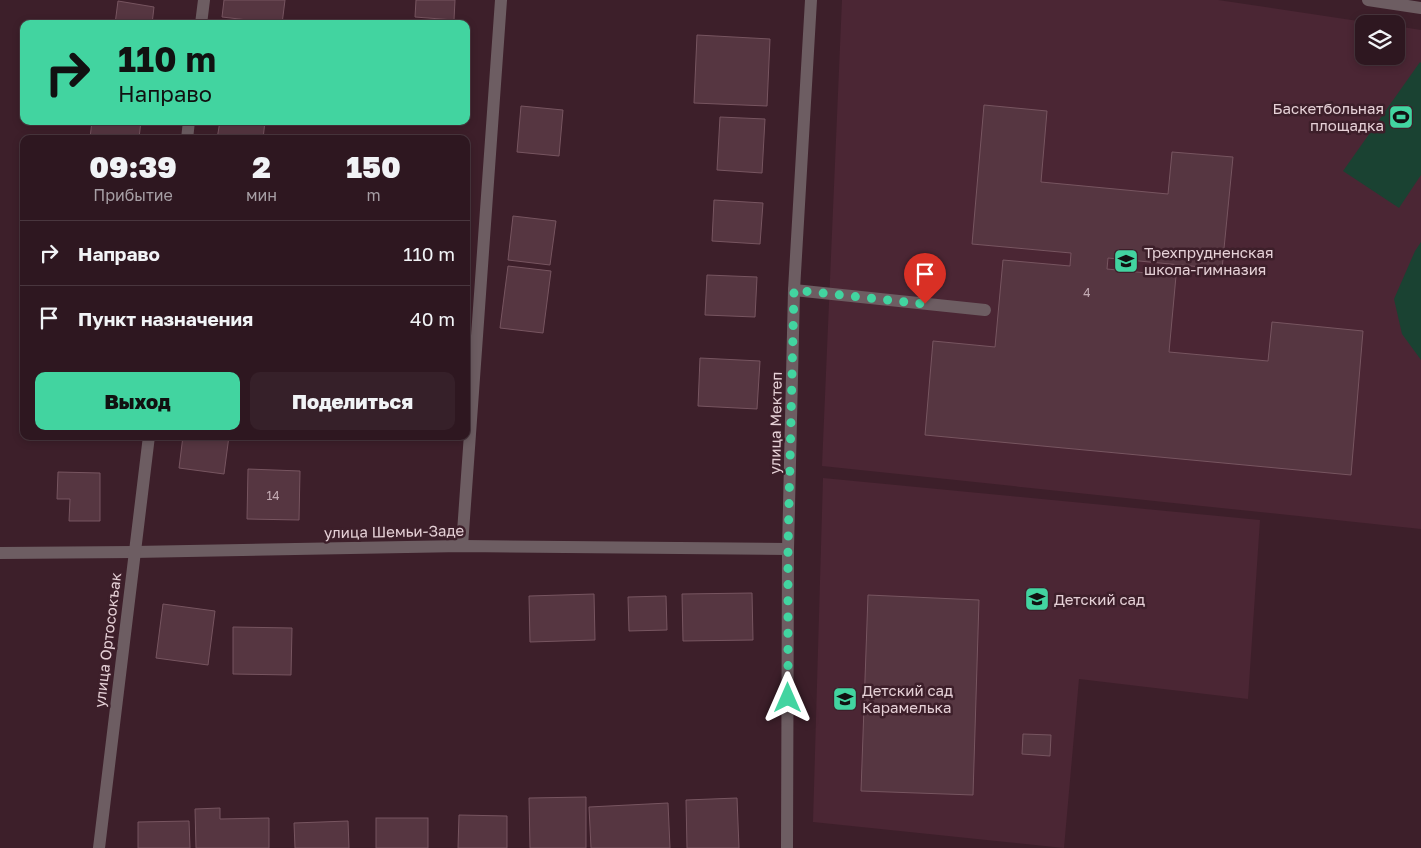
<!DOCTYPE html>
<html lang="ru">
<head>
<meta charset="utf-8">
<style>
	:root { --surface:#2e1720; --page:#362029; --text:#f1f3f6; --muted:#a79fa5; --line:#49363e; --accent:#42d4a0 }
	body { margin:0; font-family:"Golos Text",sans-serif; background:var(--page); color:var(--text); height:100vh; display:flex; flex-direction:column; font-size:19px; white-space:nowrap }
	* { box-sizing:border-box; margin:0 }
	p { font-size:16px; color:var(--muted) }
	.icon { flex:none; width:28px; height:28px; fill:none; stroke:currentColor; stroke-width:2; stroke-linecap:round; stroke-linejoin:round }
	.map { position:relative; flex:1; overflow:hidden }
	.drawer { position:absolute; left:20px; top:135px; width:450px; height:305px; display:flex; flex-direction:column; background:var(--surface); border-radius:10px; box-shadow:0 2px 8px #0003,0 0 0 1px var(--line) }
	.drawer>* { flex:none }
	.top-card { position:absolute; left:20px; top:20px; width:450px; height:105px; border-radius:10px; box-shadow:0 2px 8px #0003,0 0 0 1px var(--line); background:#42d4a0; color:#111; overflow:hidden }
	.controls { position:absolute; left:1355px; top:15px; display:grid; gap:10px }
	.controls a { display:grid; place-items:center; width:50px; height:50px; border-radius:10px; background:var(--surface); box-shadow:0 2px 8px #0003,0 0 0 1px var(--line); font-size:25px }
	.pin { position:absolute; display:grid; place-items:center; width:42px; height:42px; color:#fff; margin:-51px -21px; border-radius:50% 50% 50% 0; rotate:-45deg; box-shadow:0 0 5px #0007 }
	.pin .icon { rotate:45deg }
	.me { position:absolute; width:55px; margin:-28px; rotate:0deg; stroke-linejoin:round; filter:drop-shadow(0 0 4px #0008) }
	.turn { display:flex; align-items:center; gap:18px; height:105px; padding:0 15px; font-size:22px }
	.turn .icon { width:65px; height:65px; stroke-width:2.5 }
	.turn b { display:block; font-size:35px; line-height:42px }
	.eta { display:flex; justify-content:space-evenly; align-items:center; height:85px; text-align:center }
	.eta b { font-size:30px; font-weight:800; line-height:35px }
	.cta { display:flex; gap:10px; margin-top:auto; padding:10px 15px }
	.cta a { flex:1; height:58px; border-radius:10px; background:var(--accent); color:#111; font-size:20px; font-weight:800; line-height:58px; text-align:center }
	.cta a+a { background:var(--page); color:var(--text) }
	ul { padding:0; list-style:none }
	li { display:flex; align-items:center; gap:15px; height:65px; padding:0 15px; border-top:1px solid var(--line) }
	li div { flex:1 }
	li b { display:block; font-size:19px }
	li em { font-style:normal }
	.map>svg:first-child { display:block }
	.built { fill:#4b2634 }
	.green { fill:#1a4232 }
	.building { fill:#563641; stroke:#775560 }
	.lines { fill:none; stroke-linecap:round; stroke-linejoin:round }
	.minor { stroke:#6d5d62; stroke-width:12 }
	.route { stroke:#42d4a0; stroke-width:9; stroke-dasharray:0 16.2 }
	.labels { text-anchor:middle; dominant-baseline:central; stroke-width:5; stroke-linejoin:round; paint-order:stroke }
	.number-label { font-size:12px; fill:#c2aab2 }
	.poi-label { font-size:15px; fill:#e6d1d7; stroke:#3d1f2a; text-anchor:start }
	.street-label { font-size:15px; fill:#e6d1d7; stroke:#3d1f2a }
</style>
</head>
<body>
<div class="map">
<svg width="1421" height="848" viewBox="0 0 1421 848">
	<rect width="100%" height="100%" fill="#3d1f2a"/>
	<g class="built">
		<path d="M842,0H1218L1378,24H1364V56H1396V26L1421,30V529L822,466Z"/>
		<path d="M823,478L1260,520L1248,699L1079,679L1064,848L813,822Z"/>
	</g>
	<g class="green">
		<path d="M1420,62L1421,63V175L1399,208L1343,171Z"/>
		<path d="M1421,242V360L1402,334L1394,299L1415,251Z"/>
	</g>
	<g class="building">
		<path d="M224,0H285L282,24L222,17Z"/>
		<path d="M416,0H455L454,20L415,17Z"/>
		<path d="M118,1L154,7L152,24H115Z"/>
		<path d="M697,35L770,39L767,106L694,103Z"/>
		<path d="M984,105L1047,111L1041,182L1168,194L1172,152L1233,157L1222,269L1108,258L1107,269L1176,276L1169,352L1268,361L1272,322L1363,331L1351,475L925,435L933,341L995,347L1003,260L1070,266L1071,253L972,244Z"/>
		<path d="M521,106L563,110L559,156L517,152Z"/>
		<path d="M720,117L765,119L762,173L717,170Z"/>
		<path d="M92,121H141L139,138L127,137L126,139L90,138Z"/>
		<path d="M220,121H265L263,139H217Z"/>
		<path d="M714,200L763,203L760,244L712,241Z"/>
		<path d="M513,216L556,221L550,265L508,260Z"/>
		<path d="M508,266L551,271L543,333L500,328Z"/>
		<path d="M707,275L757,277L755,317L705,315Z"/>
		<path d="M700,358L760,361L757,409L698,406Z"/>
		<path d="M183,436H229L224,474L179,468Z"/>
		<path d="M248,469L300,471L299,520L247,519Z"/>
		<path d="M58,472L100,473V521H69L70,499H57Z"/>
		<path d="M752,593L753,640L683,641L682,594Z"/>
		<path d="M594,594L595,640L530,642L529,596Z"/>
		<path d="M868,595L979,600L973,795L861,791Z"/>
		<path d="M666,596L667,630L629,631L628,597Z"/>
		<path d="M163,604L215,611L208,665L156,658Z"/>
		<path d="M233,627L292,628L291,675L233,674Z"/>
		<path d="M1023,734L1051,735L1050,756L1022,754Z"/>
		<path d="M586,797V848H530L529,798Z"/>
		<path d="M737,798L739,848H687L686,800Z"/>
		<path d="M668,803L670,848H591L589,807Z"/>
		<path d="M220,808V819L269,818V848H196L195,809Z"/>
		<path d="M459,815L507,816V848H458Z"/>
		<rect x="376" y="818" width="52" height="30"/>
		<path d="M189,821L190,848H138V822Z"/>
		<path d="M348,821L349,848H295L294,823Z"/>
	</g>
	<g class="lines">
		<g class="minor">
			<path d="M1368,0L1421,8"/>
			<path d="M201,24L204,0"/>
			<path d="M187,139L189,121"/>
			<path d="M794,290L985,310"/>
			<path d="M462,546L501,0"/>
			<path d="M0,553L134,552L462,546L788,549"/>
			<path d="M99,848L149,436"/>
			<path d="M787,848L788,549L794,290L811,0"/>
		</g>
	</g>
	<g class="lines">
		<path class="route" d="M788,698V548L794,290L925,304"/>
	</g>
	<defs>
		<symbol id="stadium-square" viewBox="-11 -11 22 22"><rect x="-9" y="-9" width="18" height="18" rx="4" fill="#42d4a0" stroke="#3d1f2a"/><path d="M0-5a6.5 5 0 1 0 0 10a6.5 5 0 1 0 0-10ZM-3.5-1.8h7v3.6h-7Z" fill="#111"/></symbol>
		<symbol id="school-square" viewBox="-11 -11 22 22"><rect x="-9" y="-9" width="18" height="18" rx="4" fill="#42d4a0" stroke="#3d1f2a"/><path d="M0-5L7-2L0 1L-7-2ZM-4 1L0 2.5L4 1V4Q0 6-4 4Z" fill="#111"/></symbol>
	</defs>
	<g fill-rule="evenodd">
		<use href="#stadium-square" x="1387" y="103" width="28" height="28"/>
		<use href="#school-square" x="1112" y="247" width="28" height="28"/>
		<use href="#school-square" x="1023" y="585" width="28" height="28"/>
		<use href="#school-square" x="831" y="685" width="28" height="28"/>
	</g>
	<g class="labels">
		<g class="number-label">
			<text x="1087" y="292">4</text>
			<text x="273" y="495">14</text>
		</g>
		<g class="poi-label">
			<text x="1384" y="108" text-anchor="end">Баскетбольная<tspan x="1384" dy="17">площадка</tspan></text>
			<text x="1144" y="252">Трехпрудненская<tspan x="1144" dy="17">школа-гимназия</tspan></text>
			<text x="1054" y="599">Детский сад</text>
			<text x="862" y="690">Детский сад<tspan x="862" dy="17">Карамелька</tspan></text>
		</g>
		<g class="street-label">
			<text transform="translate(775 423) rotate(-89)">улица Мектеп</text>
			<text transform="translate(394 531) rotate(-1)">улица Шемьи-Заде</text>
			<text transform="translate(107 640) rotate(-83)">улица Ортосокъак</text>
		</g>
	</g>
</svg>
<div class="controls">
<a><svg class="icon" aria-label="layers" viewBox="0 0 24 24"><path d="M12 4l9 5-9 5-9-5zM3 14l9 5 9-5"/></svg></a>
</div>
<div class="pin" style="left:925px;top:304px;background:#d93025"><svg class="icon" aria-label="arrive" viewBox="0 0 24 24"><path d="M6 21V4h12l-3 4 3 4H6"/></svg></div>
<svg class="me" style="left:788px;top:698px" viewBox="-20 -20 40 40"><path d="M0-17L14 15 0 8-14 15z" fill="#42d4a0" stroke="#fff" stroke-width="4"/></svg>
<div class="top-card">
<div class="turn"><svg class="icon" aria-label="right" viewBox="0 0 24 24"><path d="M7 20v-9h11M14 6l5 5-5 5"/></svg><div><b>110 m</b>Направо</div></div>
</div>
<section class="drawer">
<div class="eta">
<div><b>09:39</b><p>Прибытие</p></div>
<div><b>2</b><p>мин</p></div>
<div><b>150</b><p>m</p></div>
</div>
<ul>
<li><svg class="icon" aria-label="right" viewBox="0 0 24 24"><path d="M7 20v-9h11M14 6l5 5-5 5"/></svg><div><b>Направо</b></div><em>110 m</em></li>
<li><svg class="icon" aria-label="arrive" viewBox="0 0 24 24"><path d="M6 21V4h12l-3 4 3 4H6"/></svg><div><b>Пункт назначения</b></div><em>40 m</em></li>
</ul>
<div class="cta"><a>Выход</a><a>Поделиться</a></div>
</section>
</div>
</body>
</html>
